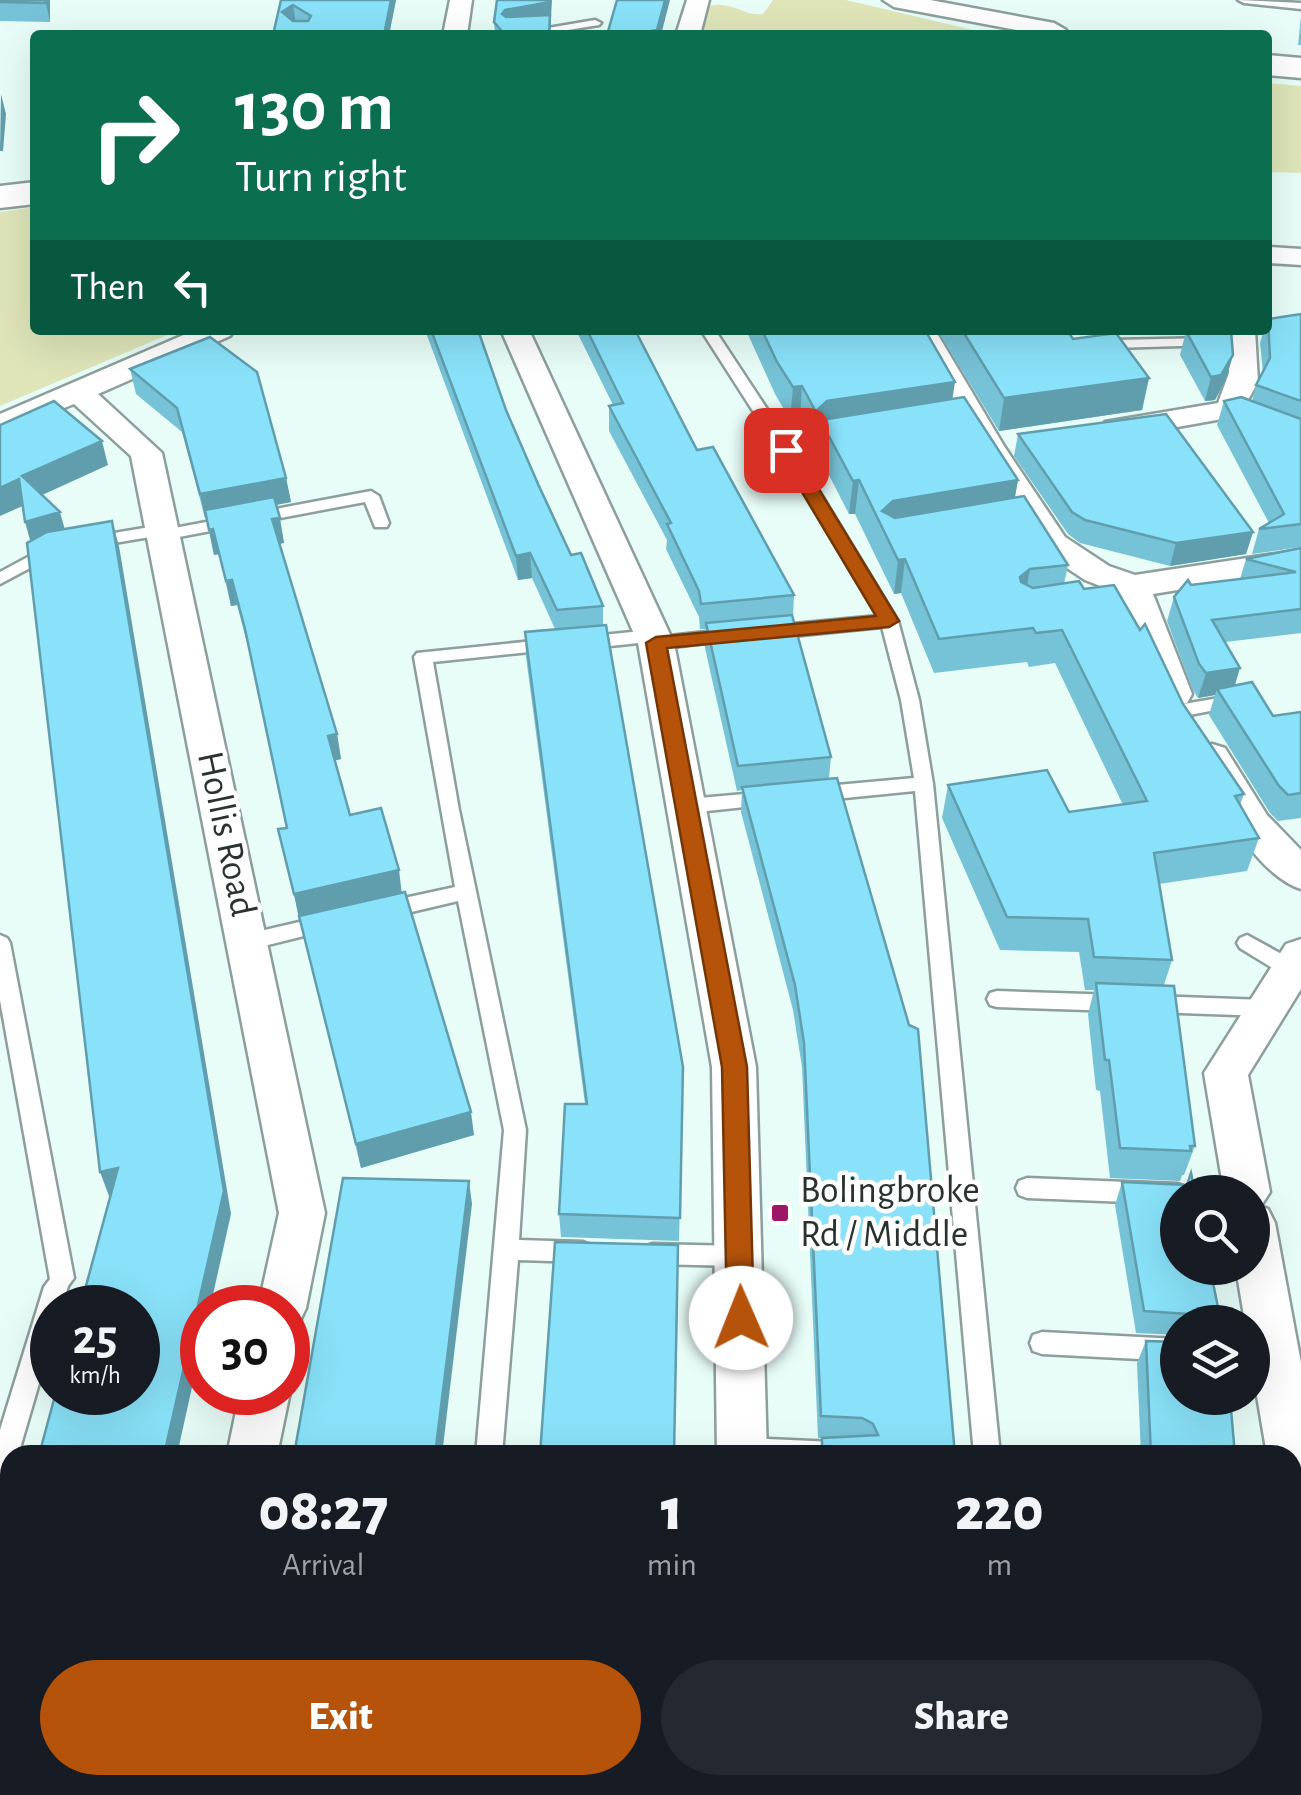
<!DOCTYPE html>
<html lang="en">
<head>
<meta charset="utf-8">
<style>
	:root { --surface:#171b24; --page:#242831; --text:#f1f3f6; --muted:#9ea1a6; --accent:#b45309 }
	body { margin:0; font-family:"Alegreya Sans",sans-serif; background:var(--page); color:var(--text); height:100vh; display:flex; flex-direction:column; font-size:38px; white-space:nowrap }
	* { box-sizing:border-box; margin:0 }
	p { font-size:32px; color:var(--muted) }
	.icon { flex:none; width:55px; height:55px; fill:none; stroke:currentColor; stroke-width:2; stroke-linecap:round; stroke-linejoin:round }
	.map { position:relative; flex:1; overflow:hidden }
	.drawer { position:absolute; left:0px; top:1445px; width:1302px; height:350px; display:flex; flex-direction:column; background:var(--surface); border-radius:30px 30px 0 0; box-shadow:0 10px 40px #0002 }
	.drawer>* { flex:none }
	.hud { position:absolute; left:30px; top:30px; width:1242px; height:305px; border-radius:10px; box-shadow:0 10px 40px #0002; background:#0b6e4f; color:#fff; overflow:hidden }
	.tools { position:absolute; left:1160px; top:1175px; display:grid; gap:20px }
	.tools a { display:grid; place-items:center; width:110px; height:110px; border-radius:50%; background:var(--surface); box-shadow:0 10px 40px #0002; font-size:50px }
	.speed { position:absolute; left:30px; top:1285px; display:flex; gap:20px; font-size:50px; font-weight:700; text-align:center }
	.speed>* { display:grid; place-content:center; width:130px; height:130px; border-radius:50%; background:var(--surface); box-shadow:0 10px 40px #0002; line-height:1 }
	.speed small { font-size:25px; font-weight:400 }
	.speed .limit { border:15px solid #d22; background:#fff; color:#111 }
	.pin { position:absolute; display:grid; place-items:center; width:85px; height:85px; color:#fff; margin:-42px; border-radius:20px; box-shadow:0 5px 15px #0006 }
	.me { position:absolute; width:110px; margin:-55px; rotate:359deg; stroke-linejoin:round; filter:drop-shadow(0 0 8px #0008) }
	.turn { display:flex; align-items:center; gap:35px; height:210px; padding:0 40px; font-size:45px }
	.turn .icon { width:130px; height:130px; stroke-width:2.5 }
	.turn b { display:block; font-size:70px; line-height:85px }
	.then { display:flex; align-items:center; height:95px; padding:0 40px; background:#0003; gap:20px; font-size:38px }
	.eta { display:flex; justify-content:space-evenly; align-items:center; height:170px; text-align:center }
	.eta b { font-size:60px; font-weight:800; line-height:70px }
	.button { display:flex; gap:20px; margin-top:auto; padding:20px 40px }
	.button a { flex:1; height:115px; border-radius:60px; background:var(--accent); color:#fff; font-size:40px; font-weight:800; line-height:115px; text-align:center }
	.button a+a { background:var(--page); color:var(--text) }
	.map>svg:first-child { display:block }
	.green { fill:#dfe5b9 }
	.lines { fill:none; stroke-linecap:round; stroke-linejoin:round }
	.lane-casing { stroke:#8d9f9c; stroke-width:5 }
	.street-casing { stroke:#8d9f9c; stroke-width:5 }
	.secondary-casing { stroke:#8d9f9c; stroke-width:5 }
	.lane { fill:#fff; fill-rule:evenodd }
	.street { fill:#fff; fill-rule:evenodd }
	.secondary { fill:#fff; fill-rule:evenodd }
	.wall { fill:#76c2d6 }
	.shaded-wall { fill:#609eae }
	.building { fill:#89e2f9; stroke:#609eae; stroke-width:2.5; fill-rule:evenodd }
	.route { fill:#b45309; stroke:#753606; stroke-width:2.5 }
	.poi-dot { fill:#9e1766; stroke:#fff; stroke-width:4 }
	.labels { text-anchor:middle; dominant-baseline:central; stroke-width:9; stroke-linejoin:round; paint-order:stroke }
	.street-label { font-size:38px; fill:#2a3230; stroke:#fff }
	.poi-label { font-size:38px; fill:#2a3230; stroke:#fff; text-anchor:start }
</style>
</head>
<body>
<div class="map">
<svg width="1301" height="1795" viewBox="0 0 1301 1795">
	<rect width="100%" height="100%" fill="#e8fdf8"/>
	<g class="green">
		<path d="M773,0H846L994,35H702L709,6C731,0 745,17 763,14Z"/>
		<path d="M1268,83L1301,86V173L1268,172Z"/>
		<path d="M35,207V330H179L0,406V212Z"/>
	</g>
	<g class="lines">
		<defs>
			<g id="lane">
				<path d="M1238,0L1301,3V9L1244,3Z"/>
				<path d="M595,20L601,23L599,25L537,35H507Z"/>
				<path d="M701,330H715L794,450L898,621L919,700L933,784L1000,1455H974L915,791L815,801L806,794L815,787L914,778L901,700L882,627L772,638L763,632L772,626L878,616L778,450Z"/>
				<path d="M1210,338L1217,342L1215,345L1113,348L1106,344L1113,340Z"/>
				<path d="M371,491L379,496L389,523L387,527H375L365,502L163,540L156,536L90,547L82,542L90,537L162,525L169,529Z"/>
				<path d="M52,544L60,549L58,553L0,584V572Z"/>
				<path d="M733,629L742,635L739,639L656,649L650,647L648,642L582,649L573,643L582,637L652,630L658,632L660,637Z"/>
				<path d="M553,639L562,645L559,649L433,662L459,810L526,1130L519,1240L583,1242L591,1245L595,1252L591,1259L583,1262L518,1260L502,1455H476L504,1130L458,901L386,918L376,910L386,902L455,887L414,657L417,653Z"/>
				<path d="M1236,695L1242,697L1245,701L1242,705L1184,716L1175,710L1184,704Z"/>
				<path d="M766,792L776,799L773,804L688,813L678,806L688,799Z"/>
				<path d="M329,915L336,918L339,923L336,928L248,950L241,947L238,942L241,937L248,934Z"/>
				<path d="M0,935L7,938L10,943L74,1278L68,1286L62,1308H52V1339L18,1455H10V1478L0,1484V1430L44,1287L50,1279L0,1000Z"/>
				<path d="M1247,935L1298,963L1301,968L1298,975H1284L1240,948L1237,943L1240,938Z"/>
				<path d="M997,991L1118,995L1125,997L1129,1003L1125,1009L1118,1011L997,1007L990,1005L987,999L990,993Z"/>
				<path d="M1152,996L1265,1000L1272,1002L1276,1008L1272,1014L1265,1016L1152,1012L1145,1010L1141,1004L1145,998Z"/>
				<path d="M1027,1178L1178,1184L1186,1187L1189,1192H1178V1204L1027,1198L1019,1195L1016,1188L1019,1181Z"/>
				<path d="M652,1244L738,1246L746,1249L750,1256L746,1263L738,1266L652,1264L644,1261L640,1254L644,1247Z"/>
				<path d="M1042,1332L1178,1339V1361L1042,1354L1033,1351L1030,1343L1033,1335Z"/>
				<path d="M742,1438L857,1443L866,1447L870,1455H732L729,1450L733,1442Z"/>
				<rect x="1292" y="1606" width="9" height="26"/>
				<path d="M443,1785H471L470,1795H442Z"/>
				<path d="M1005,1785H1033L1034,1795H1006Z"/>
			</g>
			<g id="street">
				<path d="M450,0H472L467,35H443Z"/>
				<path d="M687,0H709L700,35H676Z"/>
				<path d="M883,0H930L1054,23L1066,30L1062,35H1044L894,7Z"/>
				<path d="M1268,247L1301,249V265L1268,263Z"/>
				<path d="M195,330H234L230,336L98,394L162,453L325,1213L306,1308L299,1323L288,1327V1308H258L279,1213L131,456L74,404L0,434V414Z"/>
				<path d="M501,330H529L674,643L756,1067L767,1455H717L712,1067L638,643Z"/>
				<path d="M907,330H935L1004,446L1065,537L1109,566L1135,575L1301,550V570L1153,594L1192,694L1187,703L1174,706L1161,703L1118,593L1085,580L1041,551L972,446Z"/>
				<path d="M1227,330H1255L1258,382L1239,416L1116,438L1105,436L1101,429L1105,422L1218,403L1229,373Z"/>
				<path d="M1212,744L1225,748L1267,815L1301,850V889C1254,874 1217,797 1193,757L1199,748Z"/>
				<path d="M1301,939V989L1248,1075L1270,1192L1261,1206L1268,1209L1275,1223L1301,1363V1528L1292,1524V1455H1267L1252,1366V1322H1245L1236,1268H1252V1192H1224L1204,1073L1286,944Z"/>
				<path d="M288,1387L290,1392L277,1455H227L240,1392H288Z"/>
				<path d="M156,1785H214L212,1795H154Z"/>
				<rect x="717" y="1785" width="58" height="10"/>
			</g>
			<g id="secondary">
				<path d="M1268,55L1301,58V78L1268,75Z"/>
				<path d="M35,182V204L0,208V186Z"/>
			</g>
		</defs>
		<use href="#lane" class="lane-casing"/>
		<use href="#street" class="street-casing"/>
		<use href="#secondary" class="secondary-casing"/>
		<use href="#lane" class="lane"/>
		<use href="#street" class="street"/>
		<use href="#secondary" class="secondary"/>
	</g>
	<g class="wall">
		<path d="M0,0H50V22L0,21Z"/>
		<path d="M281,0H396L389,35H273Z"/>
		<path d="M1301,17V45H1298Z"/>
		<path d="M494,22L551,24L550,35H495Z"/>
		<path d="M1301,314V547L1252,554L1259,529L1269,523L1217,425L1224,401H1252L1256,385L1263,372L1260,343L1264,330H1268Z"/>
		<path d="M425,330H478L506,410L571,555L603,606V625L683,1067L679,1241L561,1237L559,1214L585,1104L526,657L525,632L555,629L532,578L518,580Z"/>
		<path d="M576,330H635L697,450L794,595L793,616L831,757L829,778L955,1455H819L822,1438H818L802,1067L793,1010L741,812L742,790L737,791L705,648L706,629H700L699,617L666,549L667,540L609,431V406L613,405Z"/>
		<path d="M746,330H925L952,399L1018,480L1015,497L1068,565L1064,584L1084,589L1183,704L1244,794L1240,805L1259,838L1247,871L1159,884L1172,960L1164,985L1195,1146L1184,1175H1182L1180,1181L1110,1178L1100,1091L1096,1090L1088,1014L1094,990H1085L1079,952L1000,950L942,818L948,785L1069,812L1123,805L1055,663L1029,667L1027,662L934,673L901,593L894,594L855,514H849L800,419L790,420L775,394Z"/>
		<path d="M937,330H1067L1073,339L1149,378L1142,410L999,431Z"/>
		<path d="M1186,331L1233,355L1226,379L1215,400L1205,401L1180,355Z"/>
		<path d="M130,369L286,478L291,502L276,505L284,543L279,544L337,734L341,759L334,761L350,815L402,892L474,1135L361,1168L284,854L286,828L250,654L237,605L231,606L219,554L214,555L206,518H205L182,432L136,394Z"/>
		<path d="M1018,434L1253,532L1246,554L1170,566L1080,543L1068,534L1014,456Z"/>
		<path d="M1301,548V633L1225,642L1235,685L1273,716L1301,712V818L1278,821L1270,813L1209,715L1215,695L1198,698L1192,688L1167,621L1174,597L1191,585L1240,579L1246,559Z"/>
		<path d="M1122,1182L1221,1322H1178V1335L1136,1333L1115,1205Z"/>
		<path d="M1146,1341L1235,1455H1141L1137,1363Z"/>
		<path d="M829,1785H983L984,1795H829Z"/>
		<path d="M1171,1785H1276L1278,1795H1172Z"/>
	</g>
	<g class="shaded-wall">
		<path d="M46,0H50V22L46,3Z"/>
		<path d="M391,0H396L389,35H384Z"/>
		<path d="M552,0L550,35L506,31L503,35L502,14L505,10Z"/>
		<path d="M665,0H670L661,35H628Z"/>
		<path d="M293,5L296,23L282,12Z"/>
		<path d="M1,94L6,114L3,151H0Z"/>
		<path d="M1233,355L1226,379L1215,400L1205,401L1211,377Z"/>
		<path d="M1149,378L1142,410L999,431L1004,398Z"/>
		<path d="M955,382L950,415L828,434L816,412L827,401Z"/>
		<path d="M802,386L800,419L790,420L793,387Z"/>
		<path d="M102,441L108,465L29,501L22,476Z"/>
		<path d="M286,478L291,502L205,518L200,494Z"/>
		<path d="M19,479L27,504L0,516V488Z"/>
		<path d="M859,480L855,514H849L853,481Z"/>
		<path d="M1018,480L1012,513L889,534L882,511L893,501Z"/>
		<path d="M60,512L67,537L32,547L25,522Z"/>
		<path d="M280,518L284,543L276,544L272,519Z"/>
		<path d="M112,521L119,546L231,1214L210,1308H202V1342L177,1455H164Z"/>
		<path d="M213,529L219,554L214,555L209,530Z"/>
		<path d="M1253,532L1246,554L1170,566L1176,543Z"/>
		<path d="M530,553L532,578L518,580L516,556Z"/>
		<path d="M905,559L901,593L894,594L898,560Z"/>
		<path d="M1030,569L1024,603L1020,577Z"/>
		<path d="M232,580L237,605L231,606L226,581Z"/>
		<path d="M1240,668L1233,692L1217,689L1215,695L1198,698L1206,673Z"/>
		<path d="M337,734L341,759L332,761L328,736Z"/>
		<path d="M399,870L402,895L299,919L294,894Z"/>
		<path d="M471,1112L474,1135L361,1168L356,1144Z"/>
		<path d="M118,1168L127,1192L109,1196L100,1172Z"/>
		<path d="M469,1181L472,1204L442,1455H435Z"/>
		<path d="M89,1785H104L102,1795H86Z"/>
		<path d="M395,1785H402L401,1795H394Z"/>
	</g>
	<g class="building">
		<path d="M0,0H46V3L0,2Z"/>
		<path d="M281,0H391L384,35H273ZM293,5L311,16L308,21H293L282,12Z"/>
		<path d="M497,0H550V2L505,10L502,14L506,17L550,15L549,35H505L494,22Z"/>
		<path d="M617,0H665L657,30L628,35H607Z"/>
		<path d="M1301,314V401L1256,385L1270,358L1268,319Z"/>
		<path d="M431,330H478L506,410L538,484L571,555L581,553L603,606L557,610L530,553L516,556Z"/>
		<path d="M587,330H635L697,450L713,447L794,595L701,604L699,591L667,524L671,523L609,406L623,403Z"/>
		<path d="M762,330H925L955,382L827,401L816,411L828,419L964,397L1018,480L893,501L882,511L895,518L1024,496L1068,565L1030,569L1020,577L1021,582L1033,588L1079,581L1084,589L1114,585L1140,630L1145,624L1183,704L1244,794L1235,796L1259,838L1154,853L1172,960L1094,957L1088,919L1007,917L948,785L1047,770L1069,812L1147,801L1062,630L1036,633L1033,628L939,639L905,559L898,560L859,480L853,481L802,386L793,387L777,362Z"/>
		<path d="M962,330H1067L1073,339L1116,333L1149,378L1004,398Z"/>
		<path d="M1231,330L1233,355L1221,375L1211,377L1186,331Z"/>
		<path d="M210,337L257,372L286,478L200,494L177,408L130,369Z"/>
		<path d="M1241,397L1301,419V524L1259,529L1284,514L1224,401Z"/>
		<path d="M54,401L102,441L22,476L60,512L25,522L19,479L0,488V425Z"/>
		<path d="M1166,414L1253,532L1176,543L1085,520L1072,512L1018,434Z"/>
		<path d="M274,497L280,518L272,519L337,734L328,736L350,815L381,808L399,870L294,894L278,829L287,828L245,629L232,580L226,581L213,529L209,530L205,510Z"/>
		<path d="M112,521L224,1191L164,1455H39L56,1392H138V1308H80L118,1168L100,1172L27,543L47,532Z"/>
		<path d="M1301,548V609L1212,620L1240,668L1206,673L1199,664L1174,597L1188,580L1191,585L1296,572L1246,559Z"/>
		<path d="M792,615L831,757L738,766L706,623Z"/>
		<path d="M606,625L683,1067L680,1218L559,1214L565,1104H587L525,632Z"/>
		<path d="M1252,682L1273,716L1301,712V793L1288,795L1279,786L1217,689Z"/>
		<path d="M837,778L909,1025L918,1029L955,1455H822V1438L878,1435L873,1424L862,1418L821,1416L804,1043L795,985L742,787Z"/>
		<path d="M405,892L471,1112L356,1144L299,916Z"/>
		<path d="M1096,983L1174,986L1195,1146H1190L1191,1151L1120,1148L1109,1060H1105Z"/>
		<path d="M1191,1173L1195,1192H1178V1268H1210L1221,1322H1191V1317L1188,1314L1144,1311L1122,1182L1187,1185Z"/>
		<path d="M343,1178L469,1181L435,1455H294Z"/>
		<path d="M555,1242L678,1245L674,1455H540Z"/>
		<path d="M1146,1341L1178,1342V1398H1230L1235,1455H1151Z"/>
		<path d="M10,1560V1785H89L86,1795H0V1596Z"/>
		<path d="M235,1785H395L394,1795H233Z"/>
		<path d="M517,1785H668V1795H516Z"/>
		<path d="M833,1785H983L984,1795H833Z"/>
		<path d="M1184,1785H1276L1278,1795H1186Z"/>
	</g>
	<path class="route" d="M786,444L795,450L899,621L889,627L667,648L747,1067L754,1318L750,1327L741,1330L731,1327L727,1318L722,1067L646,643L656,637L876,616L777,450Z"/>
	<rect class="poi-dot" x="770" y="1203" width="20" height="20" rx="5"/>
	<g class="labels">
		<g class="street-label">
			<text transform="translate(226 834) rotate(78)">Hollis Road</text>
		</g>
		<g class="poi-label">
			<text x="800" y="1191">Bolingbroke<tspan x="800" dy="44">Rd / Middle</tspan></text>
		</g>
	</g>
</svg>
<div class="tools">
<a><svg class="icon" aria-label="search" viewBox="0 0 24 24"><circle cx="10" cy="10" r="6"/><path d="M15 15l6 6"/></svg></a>
<a><svg class="icon" aria-label="layers" viewBox="0 0 24 24"><path d="M12 4l9 5-9 5-9-5zM3 14l9 5 9-5"/></svg></a>
</div>
<div class="speed"><div>25<small>km/h</small></div><div class="limit">30</div></div>
<div class="pin" style="left:786px;top:450px;background:#d93025"><svg class="icon" aria-label="arrive" viewBox="0 0 24 24"><path d="M6 21V4h12l-3 4 3 4H6"/></svg></div>
<svg class="me" style="left:741px;top:1318px" viewBox="-20 -20 40 40"><circle r="19" fill="#fff"/><path d="M0-13L10 11 0 6-10 11z" fill="#b45309"/></svg>
<div class="hud">
<div class="turn"><svg class="icon" aria-label="right" viewBox="0 0 24 24"><path d="M7 20v-9h11M14 6l5 5-5 5"/></svg><div><b>130 m</b>Turn right</div></div>
<div class="then">Then<svg class="icon" aria-label="left" viewBox="0 0 24 24"><path d="M17 20v-9H6M10 6l-5 5 5 5"/></svg></div>
</div>
<section class="drawer">
<div class="eta">
<div><b>08:27</b><p>Arrival</p></div>
<div><b>1</b><p>min</p></div>
<div><b>220</b><p>m</p></div>
</div>
<div class="button"><a>Exit</a><a>Share</a></div>
</section>
</div>
</body>
</html>
